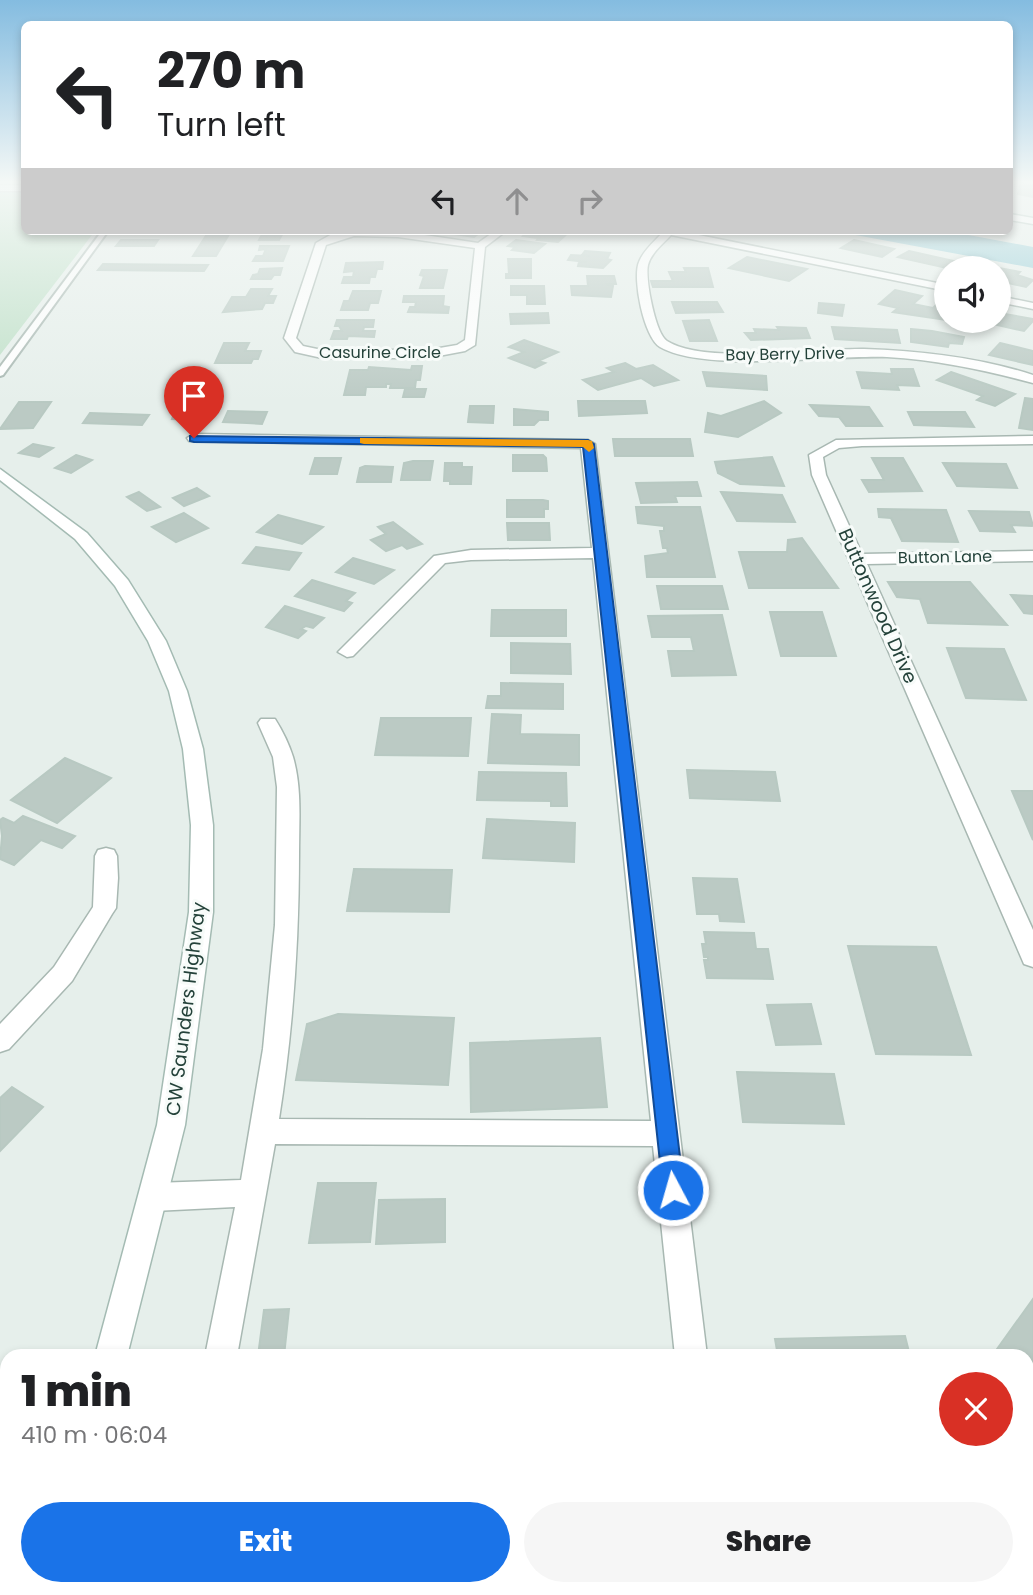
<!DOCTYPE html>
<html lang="en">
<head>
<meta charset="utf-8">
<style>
	:root { --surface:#fff; --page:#f6f6f6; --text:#202124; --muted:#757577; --accent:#1a73e8 }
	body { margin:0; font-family:Poppins,sans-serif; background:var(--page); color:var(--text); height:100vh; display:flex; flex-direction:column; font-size:26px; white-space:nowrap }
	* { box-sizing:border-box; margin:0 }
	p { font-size:23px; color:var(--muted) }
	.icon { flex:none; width:38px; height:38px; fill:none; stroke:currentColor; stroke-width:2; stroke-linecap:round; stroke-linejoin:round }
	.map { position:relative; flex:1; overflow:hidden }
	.panel { position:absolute; left:0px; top:1349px; width:1034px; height:247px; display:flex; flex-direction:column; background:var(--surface); border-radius:21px 21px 0 0; box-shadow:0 4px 10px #0003 }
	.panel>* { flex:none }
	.guide { position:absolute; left:21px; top:21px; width:992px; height:214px; border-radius:10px; box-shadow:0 4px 10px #0003; background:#fff; color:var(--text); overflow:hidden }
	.fabs { position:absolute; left:934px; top:256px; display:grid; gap:14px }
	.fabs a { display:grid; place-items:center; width:77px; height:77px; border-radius:50%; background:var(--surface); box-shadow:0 4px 10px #0003; font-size:35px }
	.pin { position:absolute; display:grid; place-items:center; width:60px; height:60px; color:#fff; margin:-72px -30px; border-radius:50% 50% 50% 0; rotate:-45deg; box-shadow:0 0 7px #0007 }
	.pin .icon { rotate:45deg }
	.me { position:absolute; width:77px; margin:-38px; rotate:354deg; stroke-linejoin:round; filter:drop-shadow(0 0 5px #0008) }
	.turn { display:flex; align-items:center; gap:24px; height:147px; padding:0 21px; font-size:32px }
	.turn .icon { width:91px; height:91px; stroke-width:2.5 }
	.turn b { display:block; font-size:49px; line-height:60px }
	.lanes { display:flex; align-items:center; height:66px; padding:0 21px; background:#0003; justify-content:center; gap:35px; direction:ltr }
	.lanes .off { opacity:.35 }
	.round { display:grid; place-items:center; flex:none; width:74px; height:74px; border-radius:37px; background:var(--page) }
	.headline { display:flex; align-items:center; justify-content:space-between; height:119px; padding:0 21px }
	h1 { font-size:42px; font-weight:800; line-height:52px }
	.button { display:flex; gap:14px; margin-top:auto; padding:14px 21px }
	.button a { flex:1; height:80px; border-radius:42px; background:var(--accent); color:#fff; font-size:28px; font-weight:800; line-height:80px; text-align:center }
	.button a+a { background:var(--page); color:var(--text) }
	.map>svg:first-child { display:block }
	.green { fill:#bfe0c8 }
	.water { fill:#8ec9d4 }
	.building { fill:#bbcac4; stroke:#b8c9c2; stroke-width:2 }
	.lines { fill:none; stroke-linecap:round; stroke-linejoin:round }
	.lane-casing { stroke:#a8b8b2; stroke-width:4 }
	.street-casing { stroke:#a8b8b2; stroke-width:3 }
	.secondary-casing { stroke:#a4bbb3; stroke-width:3 }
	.lane { fill:#fff; fill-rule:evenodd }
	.street { fill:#fff; fill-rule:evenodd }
	.secondary { fill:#fff; fill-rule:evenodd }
	.route { fill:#1a73e8; stroke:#114b97; stroke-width:2 }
	.slow { fill:#f59e0b }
	.labels { text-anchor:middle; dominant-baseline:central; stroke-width:6; stroke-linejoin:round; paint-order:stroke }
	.far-street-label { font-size:16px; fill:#24423a; stroke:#f7fbf9 }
	.street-label { font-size:19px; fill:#24423a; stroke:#f7fbf9 }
</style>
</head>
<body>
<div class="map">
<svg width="1033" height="1595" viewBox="0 0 1033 1595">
	<rect width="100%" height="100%" fill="#e6efeb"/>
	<path class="green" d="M0,192H24V231H95L0,355Z"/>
	<path class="water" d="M834,231H947L1033,247V268Z"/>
	<g class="building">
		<path d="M1021,183L1033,186V197L1018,194Z"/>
		<path d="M209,231H231L216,256H193Z"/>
		<path d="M264,231H284L279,240H259Z"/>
		<path d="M434,231H482L474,237Z"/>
		<path d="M528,231H570L558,242L537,240L542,234L537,238L523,236Z"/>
		<path d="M121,240H158L154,246H116Z"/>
		<path d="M516,240L545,244L534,253L512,250L515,247L508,246Z"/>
		<path d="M854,240L894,249L882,257L841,248Z"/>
		<path d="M260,246H289L283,261H253L256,256H263L266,249L259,250Z"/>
		<path d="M585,251L610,253L607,259L611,260L603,268L578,266L579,262H587L568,260L571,255L590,256L582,255Z"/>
		<path d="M909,251L967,264L961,268H947L898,257Z"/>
		<path d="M747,257L807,269L789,281L729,268Z"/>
		<path d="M508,259H531V278H506V274H509Z"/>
		<path d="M383,262L382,269H377L375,277H370L369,283H342L344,277H353L354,271L344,272L346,263Z"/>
		<path d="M103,264L208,265L204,271L98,270Z"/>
		<path d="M282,268L280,275H274L271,279H251L253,275L258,274L260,269Z"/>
		<path d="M684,268H708L713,287H653L651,281H673L669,272H686Z"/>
		<path d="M999,268L1020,272L1017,275L1033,280L1026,287L999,281Z"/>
		<path d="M422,270H447L443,288H420L424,276L420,275Z"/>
		<path d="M587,276H614L616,284H606L613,286L611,297L572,295L571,286H588Z"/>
		<path d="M511,286H544L545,304H527V295H511Z"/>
		<path d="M251,289H272L268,296H276L273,303H265L262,309L223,312L232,297H246Z"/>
		<path d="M895,290L922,296L913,304L933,308L940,301L947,303V320L893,312L898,308L879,304Z"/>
		<path d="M353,291H381L378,303H370L368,310H341L344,301H349Z"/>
		<path d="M404,296H444L443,306L449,307L448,313L408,312L410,307H415L416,302H403Z"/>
		<path d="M672,302H717L723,312L676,313Z"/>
		<path d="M819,303L844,305L842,316L818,313Z"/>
		<path d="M548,313L549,323L511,324L510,314Z"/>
		<path d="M999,313L1033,319V321L1024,331L997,325L999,323L989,320H999Z"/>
		<path d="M337,320H374L373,327H364L363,331H375L374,337L348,336L347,339H331L334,331H342L339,326H335Z"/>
		<path d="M709,320L717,341H690L683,321Z"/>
		<path d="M777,327L806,328L810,338L751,340L745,333H756L754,329L779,330Z"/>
		<path d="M832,327L897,330L900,343L835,339Z"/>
		<path d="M911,329L932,331L964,337L962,344L949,343L948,347L911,342Z"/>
		<path d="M524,340L558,352L538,361L545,363L535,368L509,358L524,352L509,347Z"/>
		<path d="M224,343H249L245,351H261L258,359H253L251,363H215Z"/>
		<path d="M1000,343L1033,351V365L989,355Z"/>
		<path d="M625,363L636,369L653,365L678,380L654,386L641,378L598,390L583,380L614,372L607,368Z"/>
		<path d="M412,366H422L420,380H416L415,388H390L391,384H386V387H366L365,395H344L350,370H368L369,367L411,370Z"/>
		<path d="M891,369H913L919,386L897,385L899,390L862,388L857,372L892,374Z"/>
		<path d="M703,372L766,376L767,390L707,386Z"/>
		<path d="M951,372L1015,394L995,406L977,400L983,396L937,380Z"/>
		<path d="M405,389H426L424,397H403Z"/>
		<path d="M1025,398L1033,399V430L1019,428Z"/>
		<path d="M578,401H645L647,413L579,416Z"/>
		<path d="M764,401L781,413L738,437L705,432L708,413L721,416Z"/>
		<path d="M19,402H51L33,428L0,429Z"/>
		<path d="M188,402H204L198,420L172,419L177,405Z"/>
		<path d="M810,405L869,407L882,426H846L839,417L819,416Z"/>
		<path d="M470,406H494L493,423L468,422Z"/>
		<path d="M514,409L548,412V420H539L534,425H514Z"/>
		<path d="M228,411L267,412L262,424L247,423L223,422Z"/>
		<path d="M908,412H965L974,427L914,425Z"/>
		<path d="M90,413L149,415L142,425L83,423Z"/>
		<path d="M613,439H690L693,456H615Z"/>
		<path d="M33,444L53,448L39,457L19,453Z"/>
		<path d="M76,455L92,460L71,473L55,468Z"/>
		<path d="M513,455H543L546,458L547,471H513Z"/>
		<path d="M772,457L784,486L740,484L718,473L715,462Z"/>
		<path d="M315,458H341L337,474H310Z"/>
		<path d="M872,458H903L922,491L869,492L862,480H884Z"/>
		<path d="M413,461H433L430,480H401L404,463Z"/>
		<path d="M445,463H462V467H472L471,484H450V481H444Z"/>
		<path d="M943,463L1006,464L1017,488L957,486Z"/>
		<path d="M365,466L393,467L391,482H357L360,468Z"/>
		<path d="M697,482L701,496H675L677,502L641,503L636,483Z"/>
		<path d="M197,488L209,496L184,506L173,498Z"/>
		<path d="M139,492L160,507L147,511L127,497Z"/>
		<path d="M721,492L782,495L795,522L737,521Z"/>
		<path d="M507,500H543L548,501V509H544V517H507Z"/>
		<path d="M636,507H700L715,577H647L645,556L668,553L667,548H663L660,531H664V526L638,523Z"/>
		<path d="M878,509L946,510L958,542L902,541L891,518L879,517Z"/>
		<path d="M969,511L1029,512L1033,526L1011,525L1015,532L980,531Z"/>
		<path d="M184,513L208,528L176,542L152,527Z"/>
		<path d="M278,515L323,527L302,544L257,532Z"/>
		<path d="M393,522L422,544L407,549L402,545L386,551L371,540L386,534L378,527Z"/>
		<path d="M507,523H549L550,540H508Z"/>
		<path d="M802,538L838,588H749L739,552H787L788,540Z"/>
		<path d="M256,547L301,553L289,570L243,563Z"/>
		<path d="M353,558L394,570L374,584L336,572Z"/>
		<path d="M312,580L355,593L346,601L352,603L344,611L295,596Z"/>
		<path d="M888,582H970L1007,625L928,623L920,599L897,597Z"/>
		<path d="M657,586H722L728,609H661Z"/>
		<path d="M1011,595L1033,596V614L1024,613Z"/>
		<path d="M285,606L324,618L313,628L306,626L301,629L306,631L298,638L266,627Z"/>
		<path d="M492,610H566V636H491Z"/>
		<path d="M770,612H822L836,656H781Z"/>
		<path d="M722,615L736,675L672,676L668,651H694L691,637H652L648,616Z"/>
		<path d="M511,643L570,644L571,674L511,673Z"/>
		<path d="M947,648L1004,649L1026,700L966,698Z"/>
		<path d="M501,683L563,684V709L486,708L488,696H501Z"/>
		<path d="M492,714L521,715L520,734L579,735V765L488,763Z"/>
		<path d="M381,718H471L468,756L375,755Z"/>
		<path d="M65,758L111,778L57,823L11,800Z"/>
		<path d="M687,770L775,772L780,801L690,798Z"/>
		<path d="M479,772L566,773L567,806H551V801L477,800Z"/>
		<path d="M1012,791H1033V840Z"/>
		<path d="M23,816L75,836L62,848L41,840L14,865L0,859L2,836L0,820L3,818L14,823Z"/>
		<path d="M487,819L575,823L574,862L483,858Z"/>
		<path d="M354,869L452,870L449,912L347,911Z"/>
		<path d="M693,878L737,879L744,922L720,921L719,914H697Z"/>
		<path d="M704,932L754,933L756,949H768L773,979L707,978L704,960H708V957H704L702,944H706Z"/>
		<path d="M848,946L936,947L971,1055L876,1054Z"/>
		<path d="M811,1004L821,1044L776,1045L767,1005Z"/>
		<path d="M338,1014L454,1018L448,1085L296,1080L307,1024Z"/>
		<path d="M600,1038L607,1107L471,1112L470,1043Z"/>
		<path d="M737,1072L834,1074L844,1124L743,1122Z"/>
		<path d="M12,1087L43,1107L0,1151V1098Z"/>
		<path d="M318,1183H376L370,1242L309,1243Z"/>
		<path d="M445,1199V1242L376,1244L379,1200Z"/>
		<path d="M1033,1299V1380L1027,1375V1356H1005L997,1349Z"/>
		<path d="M289,1309L284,1356H258L264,1310Z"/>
		<path d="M905,1336L910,1356H778L775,1339Z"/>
		<path d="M835,1589H933L934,1595H837Z"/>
	</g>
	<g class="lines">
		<defs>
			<path id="lane" d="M102,231H108L3,375L0,376V367Z"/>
			<g id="street">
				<rect x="0" y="185" width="24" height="6"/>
				<path d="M349,231H398L478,243L495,231H506L485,247L475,345L465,351L428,358H322L295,352L284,338L316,243L332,234ZM354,236L398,237L475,248L465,340L457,345L428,350H322L303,346L296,338L326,245Z"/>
				<path d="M659,231H679L947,285V291L671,235C663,244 651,253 648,265C645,278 655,333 667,341C705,365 817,348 864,349C921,351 978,357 1033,375V383C984,370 938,360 887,357C831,355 705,373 660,347C644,338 632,278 639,262C643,251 654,242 662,233Z"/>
				<path d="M999,296L1033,303V309L999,302Z"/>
				<path d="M194,434L588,440L595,444L707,1356H675L653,1146L275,1144L237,1356H205L235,1207L154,1211L144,1207L140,1197L144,1187L154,1183L241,1180L263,1049L275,925L277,787L273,757L258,723L261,719H275C282,730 289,744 293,757C302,788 299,821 299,853C299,942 293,1030 279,1119L651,1121L593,558L471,560L445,563L353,656L347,657L338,652L434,556L471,550L592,548L581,448L189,441L187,438Z"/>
				<path d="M1033,436V444L862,446L839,448L823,457L826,475L862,554L1033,551V561L867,564L1033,930V967L1024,964L1021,957L812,475L809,455L836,440Z"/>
				<path d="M106,848L114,850L117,856L118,878L116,908L112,914L72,981L9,1049L0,1052V1024L54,967L93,907L95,856L98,850Z"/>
				<path d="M157,1589H193L192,1595H156Z"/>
				<rect x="699" y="1589" width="36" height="6"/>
			</g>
			<g id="secondary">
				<path d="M1010,214L1033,218V224L1010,220Z"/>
				<path d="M0,469L87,533L128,580L166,641L187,691L203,749L213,825V912L185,1125L127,1356H95L157,1125L189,912L191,825L183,749L169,691L148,641L115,586L75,539L0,480Z"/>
				<path d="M30,1589H66L64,1595H28Z"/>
			</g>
		</defs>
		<use href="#lane" class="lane-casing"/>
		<use href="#street" class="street-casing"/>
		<use href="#secondary" class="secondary-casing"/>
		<use href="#lane" class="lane"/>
		<use href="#street" class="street"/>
		<use href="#secondary" class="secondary"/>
	</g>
	<linearGradient id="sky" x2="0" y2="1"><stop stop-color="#84bce0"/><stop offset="0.45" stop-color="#f4f8f6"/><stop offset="1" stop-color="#f4f8f6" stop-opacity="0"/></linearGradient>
	<rect width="1033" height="404" fill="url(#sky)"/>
	<path class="route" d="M190,436L588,440L594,444L684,1190L681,1197L673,1200L666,1197L663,1190L583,447L194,442L190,441Z"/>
	<path class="slow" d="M360,438L588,440L592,441L594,448L589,452L583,447L364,444L360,443Z"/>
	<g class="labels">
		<g class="far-street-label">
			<text x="380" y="352">Casurine Circle</text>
			<text transform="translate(785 354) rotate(-1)">Bay Berry Drive</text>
			<text transform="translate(945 557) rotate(-1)">Button Lane</text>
		</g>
		<g class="street-label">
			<text transform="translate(878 606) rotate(66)">Buttonwood Drive</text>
			<text transform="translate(186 1009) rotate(-83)">CW Saunders Highway</text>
		</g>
	</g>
</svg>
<div class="fabs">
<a><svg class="icon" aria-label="sound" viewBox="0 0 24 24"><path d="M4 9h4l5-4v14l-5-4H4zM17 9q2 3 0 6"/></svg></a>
</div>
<div class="pin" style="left:194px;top:438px;background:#d93025"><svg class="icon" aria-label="arrive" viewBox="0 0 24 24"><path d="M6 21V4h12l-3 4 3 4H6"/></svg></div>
<svg class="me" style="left:673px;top:1190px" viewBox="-20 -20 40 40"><circle r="17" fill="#1a73e8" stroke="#fff" stroke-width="3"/><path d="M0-11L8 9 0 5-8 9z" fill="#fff"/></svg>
<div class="guide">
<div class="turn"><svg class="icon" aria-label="left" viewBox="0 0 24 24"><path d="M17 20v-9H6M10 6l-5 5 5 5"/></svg><div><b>270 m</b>Turn left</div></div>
<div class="lanes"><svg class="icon" aria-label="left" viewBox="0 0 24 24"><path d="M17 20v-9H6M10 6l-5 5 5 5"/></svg><svg class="icon off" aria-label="ahead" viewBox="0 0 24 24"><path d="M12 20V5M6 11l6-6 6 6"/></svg><svg class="icon off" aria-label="right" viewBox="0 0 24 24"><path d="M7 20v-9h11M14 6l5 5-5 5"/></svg></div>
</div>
<section class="panel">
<div class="headline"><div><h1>1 min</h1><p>410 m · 06:04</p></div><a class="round" style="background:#d93025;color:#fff"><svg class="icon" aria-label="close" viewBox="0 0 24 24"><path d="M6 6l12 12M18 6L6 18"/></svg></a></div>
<div class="button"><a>Exit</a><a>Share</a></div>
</section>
</div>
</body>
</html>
